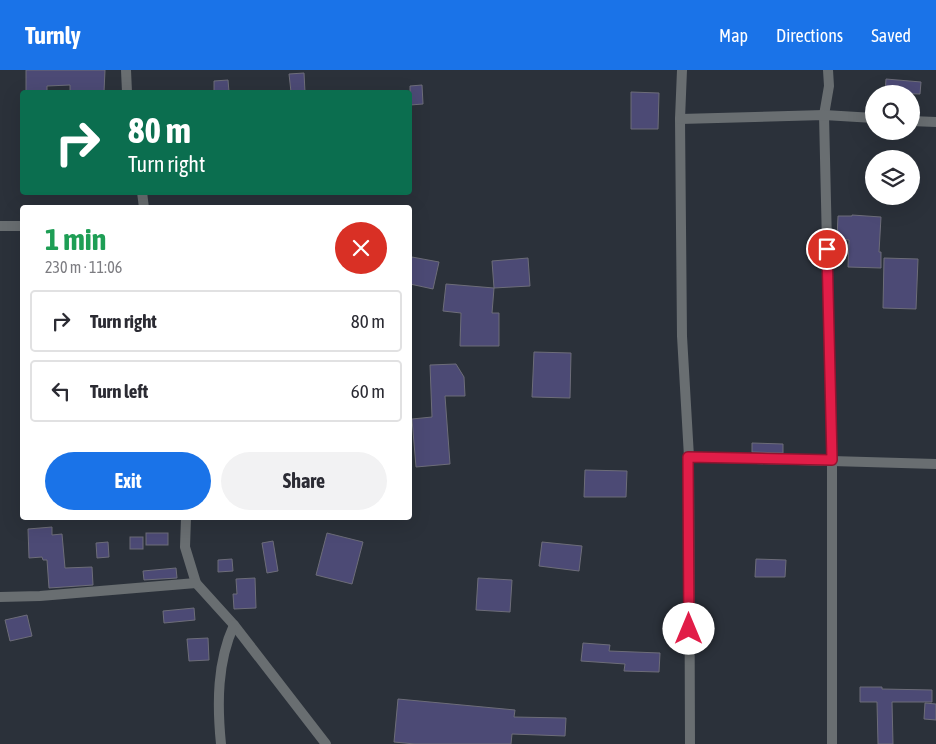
<!DOCTYPE html>
<html lang="en">
<head>
<meta charset="utf-8">
<style>
	:root { --surface:#fff; --page:#f2f2f3; --text:#2b2b33; --muted:#7c7c81; --line:#e1e1e2; --accent:#1a73e8 }
	body { margin:0; font-family:"Asap Condensed",sans-serif; background:var(--page); color:var(--text); height:100vh; display:flex; flex-direction:column; font-size:19px; white-space:nowrap }
	* { box-sizing:border-box; margin:0 }
	p { font-size:16px; color:var(--muted) }
	.icon { flex:none; width:28px; height:28px; fill:none; stroke:currentColor; stroke-width:2; stroke-linecap:round; stroke-linejoin:round }
	.map { position:relative; flex:1; overflow:hidden }
	.drawer { position:absolute; left:20px; top:135px; width:392px; height:315px; display:flex; flex-direction:column; background:var(--surface); border-radius:5px; box-shadow:0 5px 20px #0002 }
	.drawer>* { flex:none }
	.top-card { position:absolute; left:20px; top:20px; width:392px; height:105px; border-radius:5px; box-shadow:0 5px 20px #0002; background:#0b6e4f; color:#fff; overflow:hidden }
	.tools { position:absolute; left:865px; top:15px; display:grid; gap:10px }
	.tools a { display:grid; place-items:center; width:55px; height:55px; border-radius:50%; background:var(--surface); box-shadow:0 5px 20px #0002; font-size:25px }
	.pin { position:absolute; display:grid; place-items:center; width:42px; height:42px; color:#fff; margin:-21px; border:2px solid #fff; border-radius:50%; box-shadow:0 1px 5px #0007 }
	.me { position:absolute; width:55px; margin:-28px; rotate:0deg; stroke-linejoin:round; filter:drop-shadow(0 0 4px #0008) }
	.turn { display:flex; align-items:center; gap:18px; height:105px; padding:0 25px; font-size:22px }
	.turn .icon { width:65px; height:65px; stroke-width:2.5 }
	.turn b { display:block; font-size:35px; line-height:42px }
	.round { display:grid; place-items:center; flex:none; width:52px; height:52px; border-radius:26px; background:var(--page) }
	.summary { display:flex; align-items:center; justify-content:space-between; height:85px; padding:0 25px }
	h1 { font-size:30px; font-weight:700; line-height:38px; color:#1e9e55 }
	.primary-button { display:flex; gap:10px; margin-top:auto; padding:10px 25px }
	.primary-button a { flex:1; height:58px; border-radius:30px; background:var(--accent); color:#fff; font-size:20px; font-weight:700; line-height:58px; text-align:center }
	.primary-button a+a { background:var(--page); color:var(--text) }
	ul { padding:0; list-style:none }
	li { display:flex; align-items:center; gap:15px; height:62px; margin:0 10px 8px; padding:0 15px; border:2px solid var(--line); border-radius:5px }
	li div { flex:1 }
	li b { display:block; font-size:19px }
	li em { font-style:normal }
	header { display:flex; align-items:center; gap:30px; box-sizing:border-box; height:70px; padding:0 25px; background:var(--accent); color:#fff }
	header strong { font-size:24px }
	nav { display:flex; gap:28px; margin-inline-start:auto; font-size:18px }
	.map>svg:first-child { display:block }
	.building { fill:#4c4a75; stroke:#6d6d79 }
	.lines { fill:none; stroke-linecap:round; stroke-linejoin:round }
	.minor { stroke:#696e71; stroke-width:10 }
	.route-casing { stroke:#92132f; stroke-width:12 }
	.route { stroke:#e11d48; stroke-width:9 }
</style>
</head>
<body>
<header>
<strong>Turnly</strong>
<nav><a>Map</a><a>Directions</a><a>Saved</a></nav>
</header>
<div class="map">
<svg width="936" height="674" viewBox="0 0 936 674">
	<rect width="100%" height="100%" fill="#2b313a"/>
	<g class="building">
		<path d="M26,0H105L104,22H70V15L47,16V22H26Z"/>
		<path d="M304,3L305,22H291L289,4Z"/>
		<path d="M886,9L921,12L920,24L885,23Z"/>
		<path d="M228,10L229,22H214V11Z"/>
		<path d="M422,15L423,34L410,35V16Z"/>
		<path d="M631,22L659,23L658,59H631Z"/>
		<path d="M852,145L881,147L879,182H881V198L848,197L849,170L837,169L838,146H852Z"/>
		<path d="M412,187L439,192L433,219L410,214V197Z"/>
		<path d="M528,188L530,216L494,218L492,191Z"/>
		<path d="M884,188L918,189L916,239L883,238Z"/>
		<path d="M446,214L494,218L492,243H499V276H460L461,243L443,241Z"/>
		<path d="M534,282L571,283L570,328L532,327Z"/>
		<path d="M456,294L464,307L465,326H445L450,394L416,397L412,349L432,347L430,295Z"/>
		<path d="M752,373L783,374V383L752,382Z"/>
		<path d="M585,400L627,401L626,427H584Z"/>
		<path d="M52,457V465L62,464L65,498L92,497L93,515L49,518L47,490H43L42,487L29,488L28,459Z"/>
		<rect x="146" y="463" width="22" height="12"/>
		<path d="M327,463L363,472L352,514L316,505Z"/>
		<rect x="130" y="467" width="13" height="12"/>
		<path d="M273,471L278,501L267,503L262,473Z"/>
		<path d="M108,472L109,487L97,488L96,473Z"/>
		<path d="M542,472L582,476L579,501L539,496Z"/>
		<path d="M232,489L233,501L218,502V490Z"/>
		<path d="M756,489L786,490L785,507H755Z"/>
		<path d="M176,498L177,508L144,510L143,501Z"/>
		<path d="M255,508L256,538L234,539L233,524H237L236,509Z"/>
		<path d="M478,508L512,510L510,542L476,540Z"/>
		<path d="M194,538L195,550L164,553L163,541Z"/>
		<path d="M27,545L32,566L10,571L5,550Z"/>
		<path d="M208,568L209,590L189,591L187,569Z"/>
		<path d="M583,573L610,575L609,581L660,583L659,602L624,601L625,594L581,591Z"/>
		<path d="M860,617H882V619L932,620V632H892L893,674H878L877,632H860Z"/>
		<path d="M398,629L515,640L514,647L566,648L565,666L512,664L511,674H415L394,672Z"/>
		<path d="M925,633L936,634V650L924,649Z"/>
	</g>
	<g class="lines">
		<g class="minor">
			<path d="M126,0L127,22"/>
			<path d="M682,0L680,49L682,266L689,387L690,674"/>
			<path d="M828,0L829,16L824,45L832,390V674"/>
			<path d="M680,49L824,45L874,48"/>
			<path d="M911,51L936,52"/>
			<path d="M142,122L144,138"/>
			<path d="M0,156H22"/>
			<path d="M689,387L936,394"/>
			<path d="M186,448L185,477L196,513L234,555L326,674"/>
			<path d="M0,527L40,526L196,513"/>
			<path d="M221,674C217,634 217,592 234,555"/>
		</g>
	</g>
	<g class="lines">
		<defs>
			<path id="route" d="M689,559L688,387L832,390L827,179"/>
		</defs>
		<use href="#route" class="route-casing"/>
		<use href="#route" class="route"/>
	</g>
</svg>
<div class="tools">
<a><svg class="icon" aria-label="search" viewBox="0 0 24 24"><circle cx="10" cy="10" r="6"/><path d="M15 15l6 6"/></svg></a>
<a><svg class="icon" aria-label="layers" viewBox="0 0 24 24"><path d="M12 4l9 5-9 5-9-5zM3 14l9 5 9-5"/></svg></a>
</div>
<div class="pin" style="left:827px;top:179px;background:#d93025"><svg class="icon" aria-label="arrive" viewBox="0 0 24 24"><path d="M6 21V4h12l-3 4 3 4H6"/></svg></div>
<svg class="me" style="left:689px;top:559px" viewBox="-20 -20 40 40"><circle r="19" fill="#fff"/><path d="M0-13L10 11 0 6-10 11z" fill="#e11d48"/></svg>
<div class="top-card">
<div class="turn"><svg class="icon" aria-label="right" viewBox="0 0 24 24"><path d="M7 20v-9h11M14 6l5 5-5 5"/></svg><div><b>80 m</b>Turn right</div></div>
</div>
<section class="drawer">
<div class="summary"><div><h1>1 min</h1><p>230 m · 11:06</p></div><a class="round" style="background:#d93025;color:#fff"><svg class="icon" aria-label="close" viewBox="0 0 24 24"><path d="M6 6l12 12M18 6L6 18"/></svg></a></div>
<ul>
<li><svg class="icon" aria-label="right" viewBox="0 0 24 24"><path d="M7 20v-9h11M14 6l5 5-5 5"/></svg><div><b>Turn right</b></div><em>80 m</em></li>
<li><svg class="icon" aria-label="left" viewBox="0 0 24 24"><path d="M17 20v-9H6M10 6l-5 5 5 5"/></svg><div><b>Turn left</b></div><em>60 m</em></li>
</ul>
<div class="primary-button"><a>Exit</a><a>Share</a></div>
</section>
</div>
</body>
</html>
